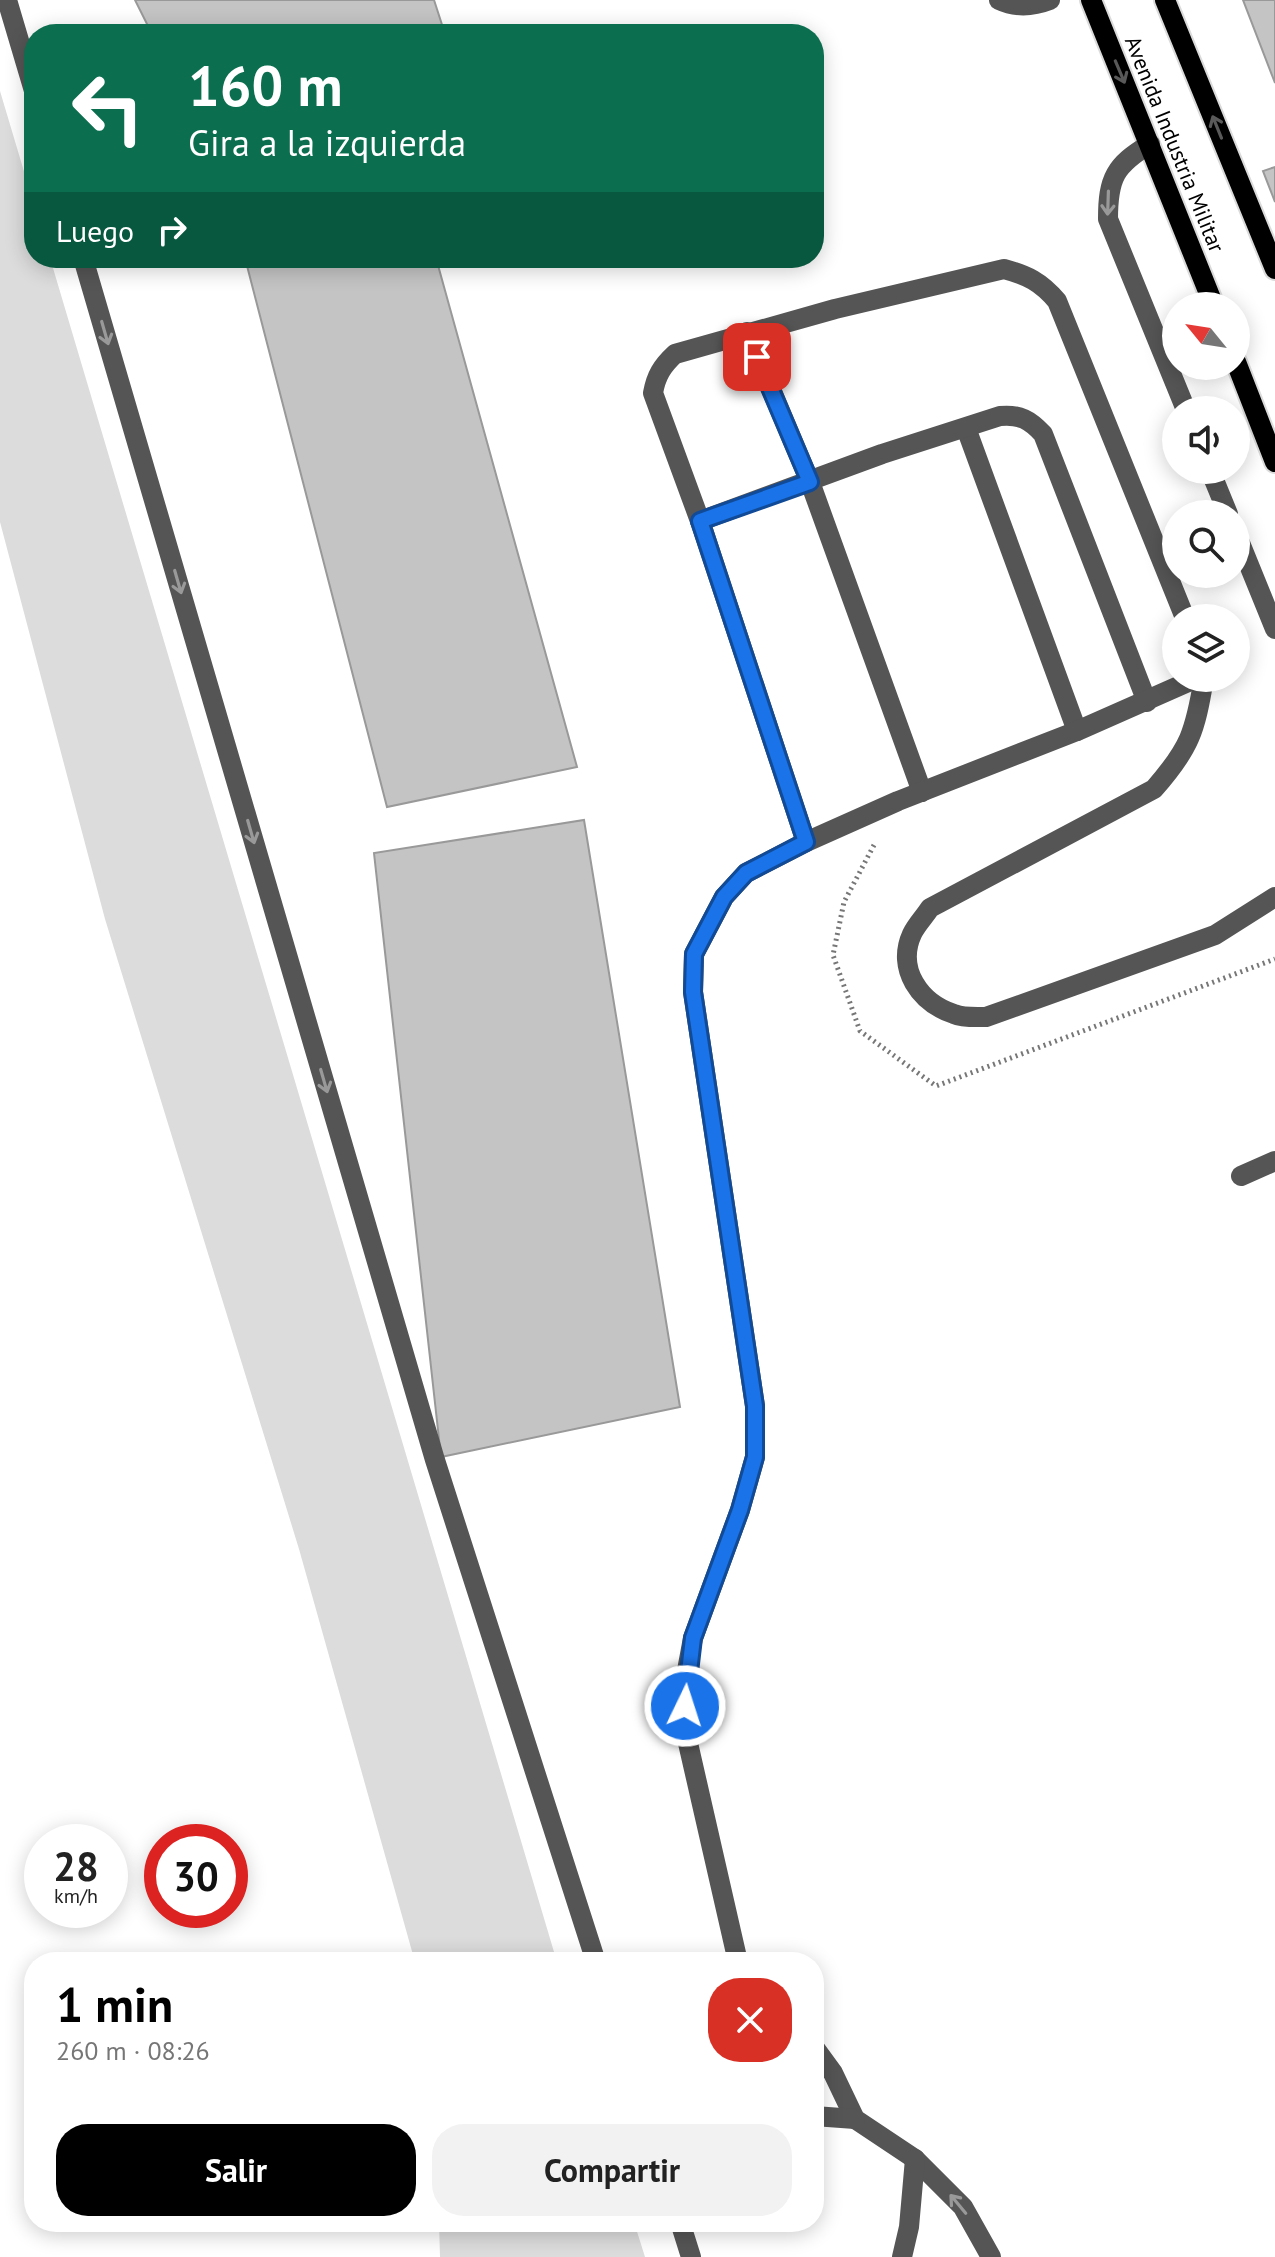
<!DOCTYPE html>
<html lang="es">
<head>
<meta charset="utf-8">
<style>
	:root { --surface:#fff; --page:#f2f2f2; --text:#222; --muted:#767676; --accent:#000 }
	body { margin:0; font-family:"PT Sans",sans-serif; background:var(--page); color:var(--text); height:100vh; display:flex; flex-direction:column; font-size:30px; white-space:nowrap }
	* { box-sizing:border-box; margin:0 }
	p { font-size:26px; color:var(--muted) }
	.icon { flex:none; width:44px; height:44px; fill:none; stroke:currentColor; stroke-width:2; stroke-linecap:round; stroke-linejoin:round }
	.map { position:relative; flex:1; overflow:hidden }
	.panel { position:absolute; left:24px; top:1952px; width:800px; height:280px; display:flex; flex-direction:column; background:var(--surface); border-radius:32px; box-shadow:0 4px 20px #0003 }
	.panel>* { flex:none }
	.banner { position:absolute; left:24px; top:24px; width:800px; height:244px; border-radius:32px; box-shadow:0 4px 20px #0003; background:#0b6e4f; color:#fff; overflow:hidden }
	.needle { width:52px; rotate:300deg }
	.tools { position:absolute; left:1162px; top:292px; display:grid; gap:16px }
	.tools a { display:grid; place-items:center; width:88px; height:88px; border-radius:50%; background:var(--surface); box-shadow:0 4px 20px #0003; font-size:40px }
	.speed { position:absolute; left:24px; top:1824px; display:flex; gap:16px; font-size:40px; font-weight:700; text-align:center }
	.speed>* { display:grid; place-content:center; width:104px; height:104px; border-radius:50%; background:var(--surface); box-shadow:0 4px 20px #0003; line-height:1 }
	.speed small { font-size:20px; font-weight:400 }
	.speed .limit { border:12px solid #d22; background:#fff; color:#111 }
	.pin { position:absolute; display:grid; place-items:center; width:68px; height:68px; color:#fff; margin:-34px; border-radius:16px; box-shadow:0 4px 12px #0006 }
	.me { position:absolute; width:88px; margin:-44px; rotate:4deg; stroke-linejoin:round; filter:drop-shadow(0 0 6px #0008) }
	.turn { display:flex; align-items:center; gap:28px; height:168px; padding:0 32px; font-size:36px }
	.turn .icon { width:104px; height:104px; stroke-width:2.5 }
	.turn b { display:block; font-size:56px; line-height:68px }
	.then { display:flex; align-items:center; height:76px; padding:0 32px; background:#0003; gap:16px; font-size:30px }
	.round { display:grid; place-items:center; flex:none; width:84px; height:84px; border-radius:32px; background:var(--page) }
	.overview { display:flex; align-items:center; justify-content:space-between; height:136px; padding:0 32px }
	h1 { font-size:48px; font-weight:800; line-height:60px; color:var(--accent) }
	.cta { display:flex; gap:16px; margin-top:auto; padding:16px 32px }
	.cta a { flex:1; height:92px; border-radius:32px; background:var(--accent); color:#fff; font-size:32px; font-weight:800; line-height:92px; text-align:center }
	.cta a+a { background:var(--page); color:var(--text) }
	.map>svg:first-child { display:block }
	.green { fill:#dcdcdc }
	.building { fill:#c4c4c4; stroke:#999; stroke-width:2 }
	.lines { fill:none; stroke-linecap:round; stroke-linejoin:round }
	.major-casing { stroke:#dbdbdb; stroke-width:24 }
	.path { stroke:#777; stroke-width:5; stroke-dasharray:2 4; stroke-linecap:butt }
	.minor { stroke:#555; stroke-width:20 }
	.major { stroke:#000; stroke-width:20 }
	.oneway { stroke:#595959 }
	.oneway2 { stroke:#999 }
	.route-casing { stroke:#114b97; stroke-width:20 }
	.route { stroke:#1a73e8; stroke-width:14 }
	.labels { text-anchor:middle; dominant-baseline:central; stroke-width:6; stroke-linejoin:round; paint-order:stroke }
	.street-label { font-size:22px; fill:#000; stroke:#fff }
</style>
</head>
<body>
<div class="map">
<svg width="1275" height="2257" viewBox="0 0 1275 2257">
	<rect width="100%" height="100%" fill="#fff"/>
	<g class="green">
		<path d="M0,91L34,205V258H50L557,1962H415L299,1549L105,919L0,522Z"/>
		<path d="M439,2222H634L645,2257H440Z"/>
	</g>
	<g class="building">
		<path d="M135,0H434L445,34H152Z"/>
		<path d="M1243,0H1275V83Z"/>
		<path d="M1275,167V202L1263,171Z"/>
		<path d="M245,258H436L577,767L387,807Z"/>
		<path d="M584,820L680,1407L441,1457L374,853Z"/>
	</g>
	<g class="lines">
		<defs>
			<g id="major">
				<path d="M1091,0L1214,306"/>
				<path d="M1165,0L1275,269"/>
				<path d="M1236,362L1275,462"/>
			</g>
		</defs>
		<use href="#major" class="major-casing"/>
		<path class="path" d="M874,845L844,902L833,955L860,1031L936,1086L1275,959"/>
		<g class="minor">
			<path d="M7,0L34,91"/>
			<path d="M999,0C1016,8 1032,7 1050,0"/>
			<path d="M1150,144C1115,165 1108,178 1108,219L1186,410"/>
			<path d="M83,258L435,1460L596,1962"/>
			<path d="M747,332L810,482L922,792"/>
			<path d="M966,428L1077,731"/>
			<path d="M1210,470L1228,514"/>
			<path d="M700,521L653,393C656,376 662,366 675,354L835,309L1004,269C1027,275 1041,282 1057,301L1185,618"/>
			<path d="M1236,533L1275,629"/>
			<path d="M1204,678C1195,732 1190,748 1154,789L930,908C925,916 916,925 912,934C896,969 920,1003 954,1014C963,1018 976,1017 986,1017L1215,935L1275,897"/>
			<path d="M806,842L700,521L882,454L1000,416C1020,414 1030,420 1043,434L1147,702"/>
			<path d="M1241,1176L1275,1161"/>
			<path d="M738,1962L685,1730V1681L693,1638L740,1510L755,1457V1406L693,992L694,954L724,897L746,873L806,842L898,801L1077,731L1197,678"/>
			<path d="M814,2047L833,2073L855,2119L915,2159L963,2207L991,2257"/>
			<path d="M814,2116L855,2119"/>
			<path d="M680,2222L691,2257"/>
			<path d="M902,2257L909,2227L915,2159"/>
		</g>
		<use href="#major" class="major"/>
	</g>
	<defs><path id="oneway-shaft" d="M-6 0H5M1.5-3L5.5 0L1.5 3" fill="none" stroke-width="1.6" stroke-linecap="round" stroke-linejoin="round" transform="scale(2)"/></defs>
	<g class="oneway">
		<use href="#oneway-shaft" transform="translate(1120 72) rotate(67)"/>
		<use href="#oneway-shaft" transform="translate(1217 127) rotate(-112)"/>
	</g>
	<g class="oneway2">
		<use href="#oneway-shaft" transform="translate(1108 203) rotate(92)"/>
		<use href="#oneway-shaft" transform="translate(105 333) rotate(74)"/>
		<use href="#oneway-shaft" transform="translate(178 582) rotate(74)"/>
		<use href="#oneway-shaft" transform="translate(251 832) rotate(74)"/>
		<use href="#oneway-shaft" transform="translate(324 1081) rotate(74)"/>
		<use href="#oneway-shaft" transform="translate(958 2204) rotate(-130)"/>
	</g>
	<g class="lines">
		<defs>
			<path id="route" d="M685,1706L693,1638L740,1510L755,1457V1406L693,992L694,954L724,897L746,873L806,842L700,521L810,482L757,357"/>
		</defs>
		<use href="#route" class="route-casing"/>
		<use href="#route" class="route"/>
	</g>
	<g class="labels">
		<g class="street-label">
			<text transform="translate(1175 144) rotate(68)">Avenida Industria Militar</text>
		</g>
	</g>
</svg>
<div class="tools">
<a><svg class="needle" viewBox="-14 -14 28 28"><path d="M0-13l5 13h-10z" fill="#e53935"/><path d="M0 13l5-13h-10z" fill="#767676"/></svg></a>
<a><svg class="icon" aria-label="sound" viewBox="0 0 24 24"><path d="M4 9h4l5-4v14l-5-4H4zM17 9q2 3 0 6"/></svg></a>
<a><svg class="icon" aria-label="search" viewBox="0 0 24 24"><circle cx="10" cy="10" r="6"/><path d="M15 15l6 6"/></svg></a>
<a><svg class="icon" aria-label="layers" viewBox="0 0 24 24"><path d="M12 4l9 5-9 5-9-5zM3 14l9 5 9-5"/></svg></a>
</div>
<div class="speed"><div>28<small>km/h</small></div><div class="limit">30</div></div>
<div class="pin" style="left:757px;top:357px;background:#d93025"><svg class="icon" aria-label="arrive" viewBox="0 0 24 24"><path d="M6 21V4h12l-3 4 3 4H6"/></svg></div>
<svg class="me" style="left:685px;top:1706px" viewBox="-20 -20 40 40"><circle r="17" fill="#1a73e8" stroke="#fff" stroke-width="3"/><path d="M0-11L8 9 0 5-8 9z" fill="#fff"/></svg>
<div class="banner">
<div class="turn"><svg class="icon" aria-label="left" viewBox="0 0 24 24"><path d="M17 20v-9H6M10 6l-5 5 5 5"/></svg><div><b>160 m</b>Gira a la izquierda</div></div>
<div class="then">Luego<svg class="icon" aria-label="right" viewBox="0 0 24 24"><path d="M7 20v-9h11M14 6l5 5-5 5"/></svg></div>
</div>
<section class="panel">
<div class="overview"><div><h1>1 min</h1><p>260 m · 08:26</p></div><a class="round" style="background:#d93025;color:#fff"><svg class="icon" aria-label="close" viewBox="0 0 24 24"><path d="M6 6l12 12M18 6L6 18"/></svg></a></div>
<div class="cta"><a>Salir</a><a>Compartir</a></div>
</section>
</div>
</body>
</html>
